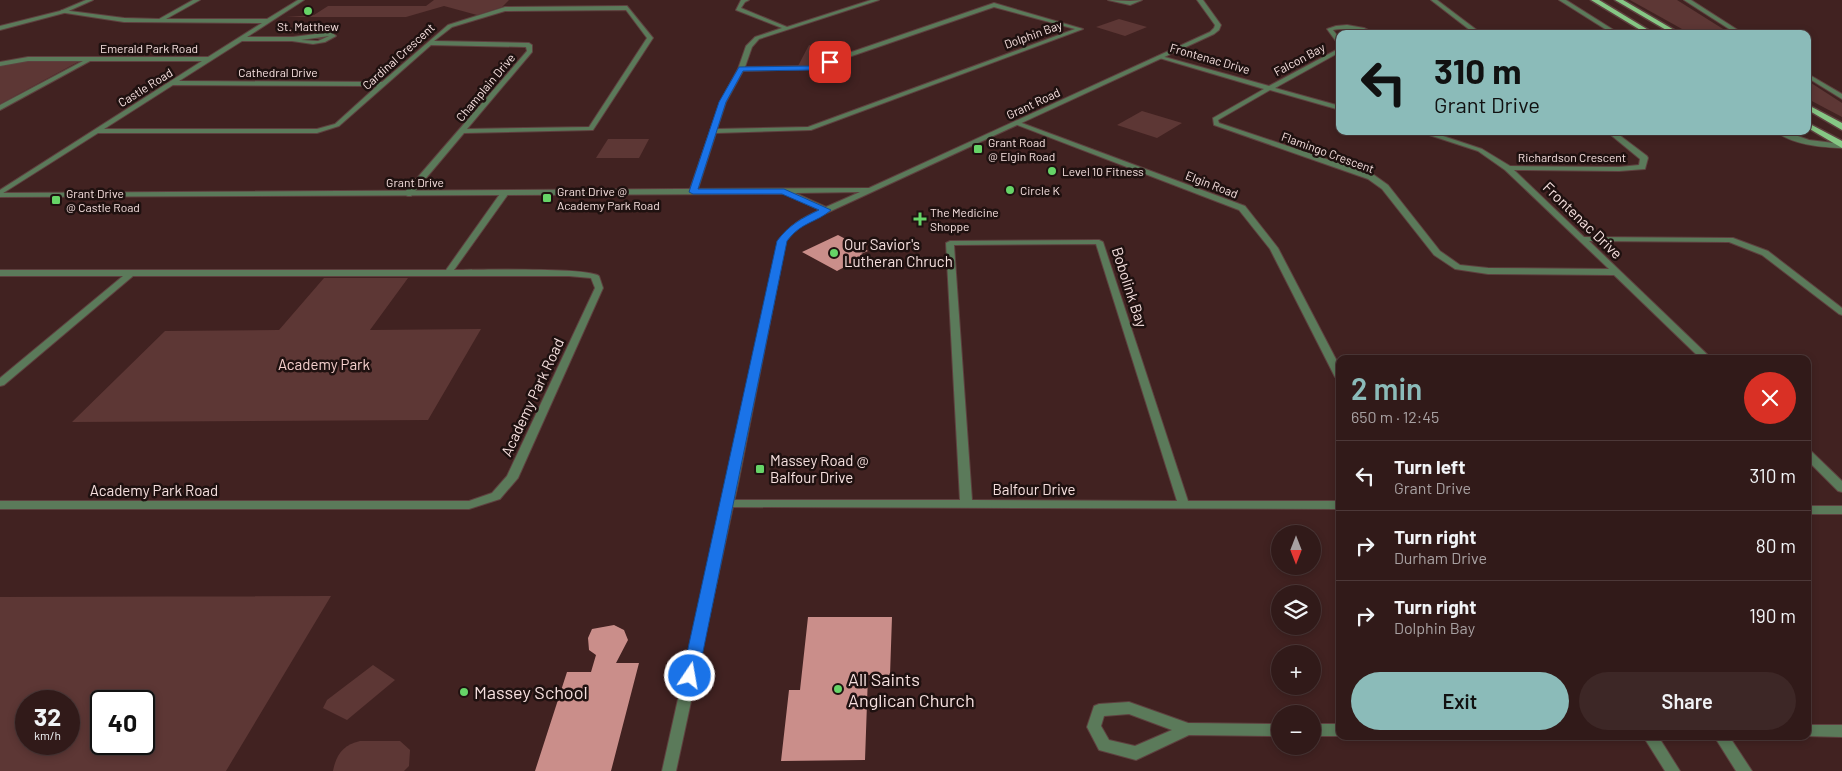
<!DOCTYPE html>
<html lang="en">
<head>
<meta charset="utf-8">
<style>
	:root { --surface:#311a19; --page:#3d2726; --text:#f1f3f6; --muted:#a8a1a2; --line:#4c3838; --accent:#8bbbb9 }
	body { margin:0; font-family:Barlow,sans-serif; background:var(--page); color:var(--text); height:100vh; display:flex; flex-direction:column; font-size:19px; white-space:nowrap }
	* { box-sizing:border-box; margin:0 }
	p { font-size:16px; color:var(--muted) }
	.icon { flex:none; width:28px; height:28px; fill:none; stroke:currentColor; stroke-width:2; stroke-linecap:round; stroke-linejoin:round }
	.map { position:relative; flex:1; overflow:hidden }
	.drawer { position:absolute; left:1336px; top:355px; width:475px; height:385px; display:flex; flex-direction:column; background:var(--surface); border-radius:10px; box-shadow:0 2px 8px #0003,0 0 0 1px var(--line) }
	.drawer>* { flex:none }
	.top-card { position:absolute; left:1336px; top:30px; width:475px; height:105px; border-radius:10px; box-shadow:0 2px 8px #0003,0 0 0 1px var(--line); background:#8bbbb9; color:#111; overflow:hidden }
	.needle { width:32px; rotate:180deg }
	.tools { position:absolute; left:1271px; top:525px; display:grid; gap:10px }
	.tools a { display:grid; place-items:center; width:50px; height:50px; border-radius:50%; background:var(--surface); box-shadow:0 2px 8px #0003,0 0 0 1px var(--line); font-size:25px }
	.speed { position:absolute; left:15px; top:690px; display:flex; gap:10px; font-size:25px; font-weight:700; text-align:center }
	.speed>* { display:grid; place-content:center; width:65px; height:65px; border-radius:50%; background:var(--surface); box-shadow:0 2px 8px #0003,0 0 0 1px var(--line); line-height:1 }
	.speed small { font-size:12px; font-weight:400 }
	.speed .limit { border:2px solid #111; border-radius:8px; background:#fff; color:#111 }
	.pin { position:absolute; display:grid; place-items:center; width:42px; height:42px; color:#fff; margin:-21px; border-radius:10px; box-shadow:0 2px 8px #0006 }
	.me { position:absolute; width:55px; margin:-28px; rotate:12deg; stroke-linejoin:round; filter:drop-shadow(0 0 4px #0008) }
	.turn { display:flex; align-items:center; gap:18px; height:105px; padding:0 15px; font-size:22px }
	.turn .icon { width:65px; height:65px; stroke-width:2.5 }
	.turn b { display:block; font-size:35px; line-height:42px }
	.round { display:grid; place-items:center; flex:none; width:52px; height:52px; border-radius:26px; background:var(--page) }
	.summary { display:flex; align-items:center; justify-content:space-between; height:85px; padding:0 15px }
	h1 { font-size:30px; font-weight:600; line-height:38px; color:var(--accent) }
	.action { display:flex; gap:10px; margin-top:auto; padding:10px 15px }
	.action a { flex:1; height:58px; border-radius:30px; background:var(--accent); color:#111; font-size:20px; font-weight:600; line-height:58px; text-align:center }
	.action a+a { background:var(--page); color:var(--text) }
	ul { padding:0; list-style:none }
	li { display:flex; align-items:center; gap:15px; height:70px; padding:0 15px; border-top:1px solid var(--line) }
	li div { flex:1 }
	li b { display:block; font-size:19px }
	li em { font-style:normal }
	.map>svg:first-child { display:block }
	.green { fill:#5d3735; fill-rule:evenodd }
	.building { fill:#ca8e8a }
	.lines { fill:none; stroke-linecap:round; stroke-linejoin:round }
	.minor-casing { stroke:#5e403f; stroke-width:2 }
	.tertiary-casing { stroke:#5e403f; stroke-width:2 }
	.primary-casing { stroke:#5e403f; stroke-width:3 }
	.minor { fill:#5b7a5a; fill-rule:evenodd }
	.tertiary { fill:#5b7a5a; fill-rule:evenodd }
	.primary { fill:#86c785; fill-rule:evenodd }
	.route { fill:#1a73e8; stroke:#114b97 }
	.poi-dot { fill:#66d467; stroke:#1f1110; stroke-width:2 }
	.labels { text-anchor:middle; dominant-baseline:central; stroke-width:5; stroke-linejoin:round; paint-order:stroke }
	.far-poi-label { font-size:12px; fill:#f6e0df; stroke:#1f1110; text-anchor:start }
	.far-street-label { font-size:12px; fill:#f6e0df; stroke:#1f1110 }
	.street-label { font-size:15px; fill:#f6e0df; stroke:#1f1110 }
	.poi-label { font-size:15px; fill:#f6e0df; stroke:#1f1110; text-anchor:start }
	.park-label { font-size:15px; fill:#f5d0cd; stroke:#1f1110 }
	.near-poi-label { font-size:18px; fill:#f6e0df; stroke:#1f1110; text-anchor:start }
</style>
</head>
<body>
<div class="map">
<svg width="1842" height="771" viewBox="0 0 1842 771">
	<rect width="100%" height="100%" fill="#412221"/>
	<g class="green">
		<path d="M434,0H509L502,7L477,15L444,6L406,17H286L314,15L328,6H426Z"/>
		<path d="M1630,0H1677L1731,34H1691Z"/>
		<path d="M1119,19L1147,27L1125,36L1096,27Z"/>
		<path d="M809,45L841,55L810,66H798Z"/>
		<path d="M16,62H78L0,104V66Z"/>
		<path d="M1808,81L1842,103V117L1808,99Z"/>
		<path d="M1142,111L1182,123L1157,138L1117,125Z"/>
		<path d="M608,139H649L639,158H596Z"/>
		<path d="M324,278H408L370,330L481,329L428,420L72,422L165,331L279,330Z"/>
		<path d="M331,596L226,771H0V597ZM69,701V744H26V701ZM101,701H144V744H101Z"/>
		<path d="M373,665L395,680L347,720L323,708L327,700Z"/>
		<path d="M360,741H400L410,750L409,766L404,771H333C336,755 343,745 360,741Z"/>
	</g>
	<g class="building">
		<path d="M838,235L868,251L861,254L870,259L854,267L850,264L837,271L802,252Z"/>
		<path d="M808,617H892L890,675H868L865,760L781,761L789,690H800Z"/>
		<path d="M614,625L624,630L628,640L616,663H639L611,771H535L567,672H591L596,655L589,650L588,638L592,629Z"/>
	</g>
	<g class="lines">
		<defs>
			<g id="minor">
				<path d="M193,0H200L166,19H267L298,0H304L247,37H293L331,32L336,36L325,42L313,44L292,41H242L179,81L382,82L448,25L505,7L627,6L653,38L593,130L464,133L411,196H408L404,194L405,192L527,51L526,47L431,45L339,126L317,133H98L0,195V190L202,61H90L0,110V105L83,61H28L0,66V62L28,57H208L262,23L124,22L59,12L62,10L124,18L159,19ZM626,10L647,38L589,127L467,129L532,52V45L529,43L434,41L452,27L505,11ZM329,36L318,41L301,40ZM173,85L377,86L335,124L317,129H104Z"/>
				<path d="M741,0H749L745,2L741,8L787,27L871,0H879L759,39L752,47L745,67L811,66L994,3L1083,29L811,130L716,133L697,192L693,194H690L689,192L720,102L738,69L746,46L755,37L782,28L736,10ZM994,7L1075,29L808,127L717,129L726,102L743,71L814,69Z"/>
				<path d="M1108,0L1130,1L1142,0L1130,5Z"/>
				<path d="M1431,0H1437L1482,34H1475Z"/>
				<path d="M1559,0H1566L1620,34H1613Z"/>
				<path d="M1684,0H1691L1744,34H1737Z"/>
				<path d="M1347,25L1364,28L1376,34C1360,34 1350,26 1333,30L1340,39V45L1338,44L1327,29L1336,26Z"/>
				<path d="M1340,48V52L1275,88L1340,106V110L1270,90L1218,120L1219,123L1374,175L1388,185L1440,251L1460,265L1488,268L1609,269L1505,170L1478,151L1417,131H1428L1482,149L1510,166L1619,167L1639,165L1640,159L1606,131H1614L1647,156L1648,158L1645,169L1619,171L1514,170L1584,237L1733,238L1768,251L1842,308V315L1839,314L1762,255L1729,242L1589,241L1712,359H1701L1614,275L1488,274L1455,269L1434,255L1382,189L1368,179L1214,125L1213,118L1264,89L1156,57L1161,56L1269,86Z"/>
				<path d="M1808,74L1842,94V99L1808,78Z"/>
				<path d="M1015,122H1019L1245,206L1278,248L1340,367V380L1335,377L1270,249L1239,210L1015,124Z"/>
				<path d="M1775,131H1784L1809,140L1842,144V148C1820,147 1793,145 1775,131Z"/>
				<path d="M502,191H508L509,193L454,270C477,270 587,267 599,276L603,288L518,478L500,499L469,509H0V501H469L492,493L507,476L595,288L591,278L569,276H133L4,385L0,386V378L123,276H0V270H446Z"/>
				<path d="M1099,240L1103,242L1188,501H1340V509L724,507L722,504L724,501L728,500H960L946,243L950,241ZM1096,244L1177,501L972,500L954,245Z"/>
				<path d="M1808,451L1812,452L1842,481V492L1838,491L1808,461Z"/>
				<rect x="1808" y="506" width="34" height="8"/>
				<path d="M1129,702L1188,723L1280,724V736L1189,735L1136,760L1099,750L1087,727L1094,706L1099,704ZM1129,714L1172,730L1135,746L1109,740L1101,726L1104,716Z"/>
				<rect x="1312" y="724" width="28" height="12"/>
				<path d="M1808,725H1842V737L1805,736H1808Z"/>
				<path d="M1643,736H1658L1680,771H1665Z"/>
				<path d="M1714,736H1729L1752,771H1736Z"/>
			</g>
			<g id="tertiary">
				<path d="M86,0H93L64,13L0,30V26L60,11Z"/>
				<path d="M1197,0H1203L1221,25L1219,30L1214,34L805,223L793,233L786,241L739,479L676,771H662L727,479L778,241C790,225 802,218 820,210L785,194L0,197V193L869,188L1210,32L1214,28L1215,25ZM860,192L826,207L795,193Z"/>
			</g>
			<g id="primary">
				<path d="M1591,0H1599L1655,34H1647Z"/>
				<path d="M1615,0H1623L1681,34H1673Z"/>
				<path d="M1808,105L1842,123V130L1808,110Z"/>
				<path d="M1808,123L1842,141V148L1808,128Z"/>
			</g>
		</defs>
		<use href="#minor" class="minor-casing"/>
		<use href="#tertiary" class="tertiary-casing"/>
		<use href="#primary" class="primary-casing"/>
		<use href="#minor" class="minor"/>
		<use href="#tertiary" class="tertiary"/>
		<use href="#primary" class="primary"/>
	</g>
	<path class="route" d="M830,60L833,62L832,63L812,70L743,71L726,102L698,189H784L831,210C816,223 801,222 787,241L698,676L696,681L690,683L685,681L682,676L777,241C789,225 802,218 819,210L782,194H693L689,192L719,102L739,67L811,66Z"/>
	<g class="poi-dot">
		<circle cx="308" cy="11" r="5"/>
		<rect x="973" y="144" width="10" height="10" rx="2.5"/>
		<circle cx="1052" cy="171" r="5"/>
		<circle cx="1010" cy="190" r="5"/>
		<rect x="542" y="193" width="10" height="10" rx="2.5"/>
		<rect x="51" y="195" width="10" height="10" rx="2.5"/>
		<path d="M917.5 211.5h5v5h5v5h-5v5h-5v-5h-5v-5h5z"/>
		<circle cx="834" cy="253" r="5"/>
		<rect x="755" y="464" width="10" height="10" rx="2.5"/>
		<circle cx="838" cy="689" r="5"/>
		<circle cx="464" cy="692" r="5"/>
	</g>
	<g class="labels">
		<g class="far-poi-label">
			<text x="308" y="26" text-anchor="middle">St. Matthew</text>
			<text x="988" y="142">Grant Road<tspan x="988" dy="14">@ Elgin Road</tspan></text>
			<text x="1062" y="171">Level 10 Fitness</text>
			<text x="1020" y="190">Circle K</text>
			<text x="557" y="191">Grant Drive @<tspan x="557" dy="14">Academy Park Road</tspan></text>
			<text x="66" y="193">Grant Drive<tspan x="66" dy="14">@ Castle Road</tspan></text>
			<text x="930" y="212">The Medicine<tspan x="930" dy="14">Shoppe</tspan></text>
		</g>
		<g class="far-street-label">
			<text transform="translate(1033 34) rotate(-20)">Dolphin Bay</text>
			<text x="149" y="48">Emerald Park Road</text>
			<text transform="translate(398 56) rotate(-42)">Cardinal Crescent</text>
			<text transform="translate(1210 58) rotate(16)">Frontenac Drive</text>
			<text transform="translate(1299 59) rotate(-28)">Falcon Bay</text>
			<text x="278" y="72">Cathedral Drive</text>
			<text transform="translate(145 87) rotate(-32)">Castle Road</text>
			<text transform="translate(485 87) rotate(-50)">Champlain Drive</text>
			<text transform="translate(1033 103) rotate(-25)">Grant Road</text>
			<text transform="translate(1328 152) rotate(20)">Flamingo Crescent</text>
			<text x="1572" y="157">Richardson Crescent</text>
			<text x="415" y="182">Grant Drive</text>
			<text transform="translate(1212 184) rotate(21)">Elgin Road</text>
		</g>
		<g class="street-label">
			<text transform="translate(1583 220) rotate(44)">Frontenac Drive</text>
			<text transform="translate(1130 287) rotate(72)">Bobolink Bay</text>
			<text transform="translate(532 397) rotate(-65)">Academy Park Road</text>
			<text x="1034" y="489">Balfour Drive</text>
			<text x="154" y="490">Academy Park Road</text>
		</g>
		<g class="poi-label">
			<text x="844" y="244">Our Savior's<tspan x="844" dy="17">Lutheran Chruch</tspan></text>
			<text x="770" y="460">Massey Road @<tspan x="770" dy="17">Balfour Drive</tspan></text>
		</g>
		<g class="park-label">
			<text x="324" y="364">Academy Park</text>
		</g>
		<g class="near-poi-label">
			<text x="848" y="679">All Saints<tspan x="848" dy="21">Anglican Church</tspan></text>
			<text x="474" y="692">Massey School</text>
		</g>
	</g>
</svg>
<div class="tools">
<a><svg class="needle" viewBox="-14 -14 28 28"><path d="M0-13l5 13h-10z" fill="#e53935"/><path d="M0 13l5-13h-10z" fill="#a8a1a2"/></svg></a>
<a><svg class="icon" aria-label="layers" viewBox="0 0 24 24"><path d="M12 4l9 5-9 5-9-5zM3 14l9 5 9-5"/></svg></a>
<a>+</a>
<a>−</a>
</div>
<div class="speed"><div>32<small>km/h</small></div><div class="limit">40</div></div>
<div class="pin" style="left:830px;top:62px;background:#d93025"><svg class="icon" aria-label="arrive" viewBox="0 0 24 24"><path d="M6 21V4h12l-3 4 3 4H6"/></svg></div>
<svg class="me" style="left:690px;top:676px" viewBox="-20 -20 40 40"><circle r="17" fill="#1a73e8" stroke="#fff" stroke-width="3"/><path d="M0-11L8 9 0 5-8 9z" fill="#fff"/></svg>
<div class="top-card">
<div class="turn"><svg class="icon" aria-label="left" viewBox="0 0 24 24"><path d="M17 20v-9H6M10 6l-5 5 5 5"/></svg><div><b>310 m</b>Grant Drive</div></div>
</div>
<section class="drawer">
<div class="summary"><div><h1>2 min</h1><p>650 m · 12:45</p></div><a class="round" style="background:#d93025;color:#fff"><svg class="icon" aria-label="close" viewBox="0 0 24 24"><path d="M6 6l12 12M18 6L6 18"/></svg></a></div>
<ul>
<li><svg class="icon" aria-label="left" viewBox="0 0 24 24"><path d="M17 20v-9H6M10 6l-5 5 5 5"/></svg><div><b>Turn left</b><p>Grant Drive</p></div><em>310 m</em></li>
<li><svg class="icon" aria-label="right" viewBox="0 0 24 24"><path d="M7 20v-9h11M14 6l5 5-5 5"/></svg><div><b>Turn right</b><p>Durham Drive</p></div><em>80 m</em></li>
<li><svg class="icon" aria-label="right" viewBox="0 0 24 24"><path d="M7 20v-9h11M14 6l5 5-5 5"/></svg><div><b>Turn right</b><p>Dolphin Bay</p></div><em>190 m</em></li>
</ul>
<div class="action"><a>Exit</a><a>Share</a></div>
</section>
</div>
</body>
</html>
